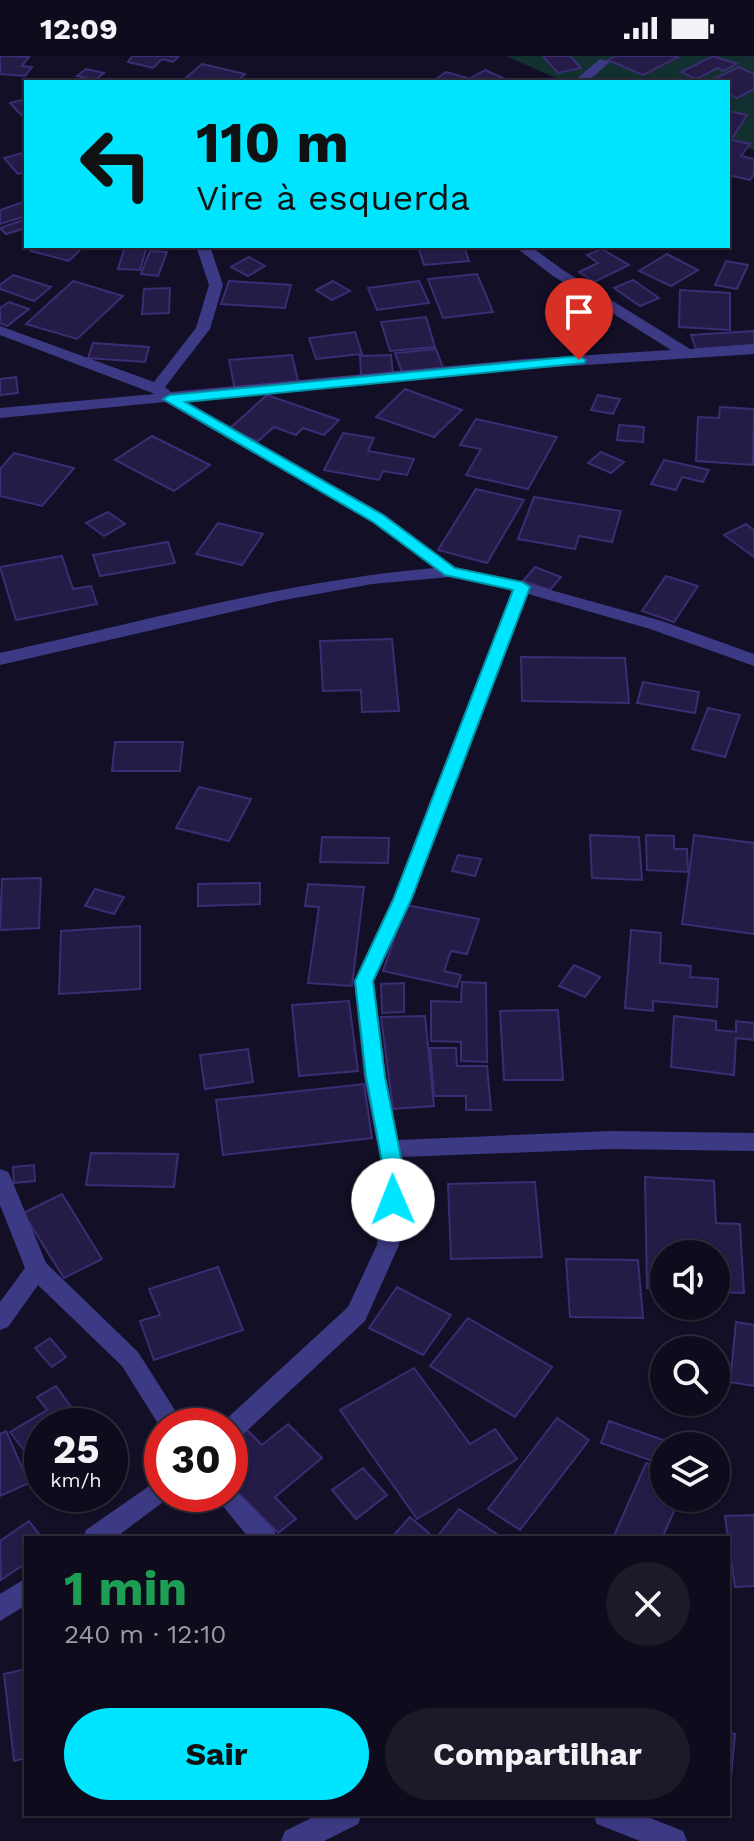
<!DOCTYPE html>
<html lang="pt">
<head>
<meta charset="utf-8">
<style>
	:root { --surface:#0e0b1c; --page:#1c1929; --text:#f1f3f6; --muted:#9b9ba3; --line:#2e2b3b; --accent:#00e5ff }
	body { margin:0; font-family:"Work Sans",sans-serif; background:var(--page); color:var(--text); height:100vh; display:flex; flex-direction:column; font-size:30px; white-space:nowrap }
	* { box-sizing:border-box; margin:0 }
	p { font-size:26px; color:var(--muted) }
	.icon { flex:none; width:44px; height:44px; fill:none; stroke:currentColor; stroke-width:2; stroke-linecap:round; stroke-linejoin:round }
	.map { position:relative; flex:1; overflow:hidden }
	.drawer { position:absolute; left:24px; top:1480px; width:706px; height:280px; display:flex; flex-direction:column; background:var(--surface); border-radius:0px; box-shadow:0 2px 6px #0004,0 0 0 2px var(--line) }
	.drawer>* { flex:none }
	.guide { position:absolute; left:24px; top:24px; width:706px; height:168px; border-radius:0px; box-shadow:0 2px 6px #0004,0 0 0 2px var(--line); background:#00e5ff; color:#111; overflow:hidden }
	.buttons { position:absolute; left:650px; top:1184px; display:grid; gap:16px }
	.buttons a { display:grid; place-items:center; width:80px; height:80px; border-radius:50%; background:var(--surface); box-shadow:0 2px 6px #0004,0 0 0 2px var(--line); font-size:40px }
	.speed { position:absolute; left:24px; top:1352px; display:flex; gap:16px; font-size:40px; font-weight:700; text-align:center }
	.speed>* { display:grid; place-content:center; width:104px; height:104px; border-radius:50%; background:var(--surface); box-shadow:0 2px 6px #0004,0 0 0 2px var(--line); line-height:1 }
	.speed small { font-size:20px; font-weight:400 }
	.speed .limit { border:12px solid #d22; background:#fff; color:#111 }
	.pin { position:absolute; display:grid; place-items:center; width:68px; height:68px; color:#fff; margin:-82px -34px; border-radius:50% 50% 50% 0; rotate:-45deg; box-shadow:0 0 8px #0007 }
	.pin .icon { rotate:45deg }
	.me { position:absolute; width:88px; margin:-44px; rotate:359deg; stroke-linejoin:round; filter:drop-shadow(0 0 6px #0008) }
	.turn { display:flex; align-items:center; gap:28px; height:168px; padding:0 40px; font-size:36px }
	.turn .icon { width:104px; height:104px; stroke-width:2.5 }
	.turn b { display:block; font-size:56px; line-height:68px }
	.round { display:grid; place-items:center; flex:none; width:84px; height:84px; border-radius:42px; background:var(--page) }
	.head { display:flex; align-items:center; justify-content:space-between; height:136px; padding:0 40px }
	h1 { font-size:48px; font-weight:700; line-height:60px; color:#1e9e55 }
	.primary-button { display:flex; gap:16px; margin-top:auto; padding:16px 40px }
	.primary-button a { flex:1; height:92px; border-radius:48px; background:var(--accent); color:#111; font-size:32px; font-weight:700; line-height:92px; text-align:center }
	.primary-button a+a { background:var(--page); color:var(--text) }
	.status { display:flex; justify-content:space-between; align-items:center; height:56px; padding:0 40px; background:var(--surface); direction:ltr }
	.status svg { height:22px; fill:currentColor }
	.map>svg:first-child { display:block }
	.green { fill:#12302f }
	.building { fill:#241b47; stroke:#3b2d73; stroke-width:2 }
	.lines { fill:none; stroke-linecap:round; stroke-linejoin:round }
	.street { fill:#3d3a85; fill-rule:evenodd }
	.route { fill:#00e5ff; stroke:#0095a6; stroke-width:2 }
</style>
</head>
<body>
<div class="status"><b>12:09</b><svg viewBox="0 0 49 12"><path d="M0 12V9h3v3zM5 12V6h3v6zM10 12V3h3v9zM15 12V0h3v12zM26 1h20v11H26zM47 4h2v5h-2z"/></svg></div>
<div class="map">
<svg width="754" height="1785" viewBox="0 0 754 1785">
	<rect width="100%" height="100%" fill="#130f26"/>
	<path class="green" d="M506,0H754V94L728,87V26H565Z"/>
	<g class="building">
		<path d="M0,0L29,1L22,10L32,11L25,20L0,18Z"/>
		<path d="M132,0H179L173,6L162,3L153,12L128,6Z"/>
		<path d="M543,0H570L581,12L558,17Z"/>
		<path d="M615,0H674L678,1L643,19L608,4Z"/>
		<path d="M713,0L737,8L723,15L718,12L696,23L681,16Z"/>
		<path d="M202,8L245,18L237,26H181Z"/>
		<path d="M739,11L754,18V33L737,42L728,37V26H707Z"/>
		<path d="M86,13L104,17L95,24L77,20Z"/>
		<path d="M485,14L503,22L496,26H464Z"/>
		<path d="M446,16L467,22L462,26H432Z"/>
		<path d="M26,43V61L24,62L10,47Z"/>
		<path d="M728,55L747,59L733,81L728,80Z"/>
		<path d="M728,83L750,88L741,100L754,103V118L750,124L728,119Z"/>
		<path d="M26,96V116L18,118L4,102Z"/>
		<path d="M26,145V160L0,168V154Z"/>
		<path d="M26,163V172L6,178L0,172Z"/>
		<path d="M37,190H84L69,205L31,195Z"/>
		<path d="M125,190H147L140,214L118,213Z"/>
		<path d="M418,190H464L469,205L424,209Z"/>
		<path d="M602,193L629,209L594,226L579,216L598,207L587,199Z"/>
		<path d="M150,195L167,196L158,220L141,218Z"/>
		<path d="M667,198L698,214L671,230L639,215Z"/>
		<path d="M249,201L265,210L248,220L231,211Z"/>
		<path d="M726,205L748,209L737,233L715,229Z"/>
		<path d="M477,218L493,256L443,262L428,223Z"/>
		<path d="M13,219L51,231L34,245L0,233V229Z"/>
		<path d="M633,224L659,242L640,250L614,232Z"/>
		<path d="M73,225L123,240L77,283L26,268Z"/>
		<path d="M229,225L291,229L285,252L221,248Z"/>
		<path d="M333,225L350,235L332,244L316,234Z"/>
		<path d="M419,225L429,247L377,254L368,232Z"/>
		<path d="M170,232L169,257L142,258L144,233Z"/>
		<path d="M680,234L730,237V274L679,271Z"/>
		<path d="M9,246L29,253L7,270L0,267V252Z"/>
		<path d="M426,261L435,291L390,295L381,266Z"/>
		<path d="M754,275V289L696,293L691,279Z"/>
		<path d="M355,276L362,298L316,303L309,282Z"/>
		<path d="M93,287L149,291L145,306L88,302Z"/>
		<path d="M436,293L443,312L402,316L395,297Z"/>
		<path d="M292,299L299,329L235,334L229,304Z"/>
		<path d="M391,299L393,318L361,319L360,300Z"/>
		<path d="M16,321L18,337L0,339V323Z"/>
		<path d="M405,333L462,354L434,381L376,361Z"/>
		<path d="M267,339L339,364L324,379L303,372L296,379L274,371L258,385L228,374Z"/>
		<path d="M598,339L620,343L613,358L591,354Z"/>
		<path d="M720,351L754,353L753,409L696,405L698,361L719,362Z"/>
		<path d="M476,363L557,381L528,433L466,419L481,393L460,389Z"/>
		<path d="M619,369L644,371L643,386L617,384Z"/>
		<path d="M343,377L374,382L368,395L414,403L407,419L383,415L379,424L324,414Z"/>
		<path d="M152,380L210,409L174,435L115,404Z"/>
		<path d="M601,396L624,406L611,417L588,407Z"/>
		<path d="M14,397L74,412L42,450L0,440V413Z"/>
		<path d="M664,404L709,414L703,426L682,421L676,434L651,428Z"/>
		<path d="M476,433L524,444L487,507L438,494Z"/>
		<path d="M534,441L621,455L612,486L579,480L575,493L518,483Z"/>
		<path d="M108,456L125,468L104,480L86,467Z"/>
		<path d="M218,467L263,478L242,509L196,498Z"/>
		<path d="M746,468L754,474V501L724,479Z"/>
		<path d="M168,486L175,507L100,520L93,499Z"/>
		<path d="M62,500L73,533L91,530L97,548L16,564L0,511Z"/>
		<path d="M535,511L561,521L550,534L523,525Z"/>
		<path d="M666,520L698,530L674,566L642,555Z"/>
		<path d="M392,583L399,655L362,656L361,634L323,635L320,585Z"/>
		<path d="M521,601L625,602L629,647L522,645Z"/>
		<path d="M643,626L699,636L695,657L637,647Z"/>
		<path d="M708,652L740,659L725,701L692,693Z"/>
		<path d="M115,686H183L180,715H112Z"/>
		<path d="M199,731L251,743L229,785L176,772Z"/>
		<path d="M590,779L639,781L642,824L592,822Z"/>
		<path d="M646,779L674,780V793H687L688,816L647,814Z"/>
		<path d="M694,779L754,787V878L682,868Z"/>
		<path d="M322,781L389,782L388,807L320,806Z"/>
		<path d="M458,799L481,803L475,820L452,815Z"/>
		<path d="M41,822L39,872L0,874L2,823Z"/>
		<path d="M260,827V848L198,850V828Z"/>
		<path d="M308,828L364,831L352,930L308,927L319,851L305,850Z"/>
		<path d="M95,833L124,841L114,858L85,850Z"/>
		<path d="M406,849L479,863L467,898L451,895L444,915L461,919L457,931L383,915Z"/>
		<path d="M140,870V933L59,938L61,875Z"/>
		<path d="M631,874L661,877L660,907L691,910L690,921L718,923L717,951L653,945V955L625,952Z"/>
		<path d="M574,909L600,921L585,941L559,930Z"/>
		<path d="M462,926L486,927L487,1006L461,1005V986L431,985V945L461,946Z"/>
		<path d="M404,927V956L382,957L381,928Z"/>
		<path d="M349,945L358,1015L299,1020L292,949Z"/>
		<path d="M558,954L563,1024H504L500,955Z"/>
		<path d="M425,960L434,1050L393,1053L381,961Z"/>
		<path d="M674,960L716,965V974L736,976V965L754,967V984L736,982L734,1019L671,1011Z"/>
		<path d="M430,992H456L457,1010H487L491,1054H466V1040H434Z"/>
		<path d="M248,993L253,1026L205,1033L200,999Z"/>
		<path d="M364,1028L372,1082L223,1099L216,1044Z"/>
		<path d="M91,1097L178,1098L174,1131L86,1129Z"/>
		<path d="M34,1109L35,1125L14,1127L13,1111Z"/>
		<path d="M645,1121L714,1125L716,1167L740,1168L744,1237L716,1236V1198H664V1233L647,1232Z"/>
		<path d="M535,1126L542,1201L451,1203L448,1128Z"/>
		<path d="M62,1138L102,1203L64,1222L23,1157Z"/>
		<path d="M566,1203L638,1204L643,1262L570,1261Z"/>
		<path d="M218,1211L243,1274L154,1304L140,1265L160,1259L149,1233Z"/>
		<path d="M397,1231L451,1259L423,1299L369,1272Z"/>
		<path d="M468,1262L552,1311L515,1361L430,1310Z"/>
		<path d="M736,1266L754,1269V1330L730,1326Z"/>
		<path d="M50,1282L66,1301L52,1311L35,1292Z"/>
		<path d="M414,1312L470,1388L495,1373L517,1403L417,1463L340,1354Z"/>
		<path d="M56,1330L77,1359L60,1370H42V1381L23,1393L10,1376L47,1354L37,1341Z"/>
		<path d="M557,1362L589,1384L520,1474L488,1453Z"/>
		<path d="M609,1365L669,1386L664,1390L661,1408L601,1387Z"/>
		<path d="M288,1368L322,1402L275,1441L296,1463L278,1477L230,1429V1386L246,1373L262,1389Z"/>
		<path d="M6,1375L29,1427L0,1440V1378Z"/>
		<path d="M646,1407L664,1415V1442H680L662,1482H613Z"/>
		<path d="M363,1412L387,1439L356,1463L332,1434Z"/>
		<path d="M459,1453L503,1482H436Z"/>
		<path d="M754,1459V1530L735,1531L725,1460Z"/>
		<path d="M410,1461L429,1477L424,1482H391Z"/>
		<path d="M29,1465L42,1482H26V1507L1,1524L0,1485Z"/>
		<path d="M26,1613V1702L14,1705L4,1618Z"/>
		<path d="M728,1676L735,1678L729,1744H728Z"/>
	</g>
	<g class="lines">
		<g class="street">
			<path d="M600,3L610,6L587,26H573Z"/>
			<path d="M196,190H210L223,229L210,273L165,331L171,336L525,303L671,294L553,220L514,190H530L563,214L690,293L754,288V298L525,313L184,344L384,458L455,512L522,526L662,565L754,598V610L650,573L528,538L412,844L374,925L386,1021L398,1084L610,1075L754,1077V1095L610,1093L402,1101L406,1122L399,1189L365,1265L238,1383L230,1386V1370H220L222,1367L348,1251L377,1189L384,1122L364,1021L354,925L392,844L512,534L450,521L372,528L279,545L0,609V597C143,565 287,525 434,512L372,466L165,346L0,362V352L155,338L0,279V270L154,326L196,272L209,229Z"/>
			<path d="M0,1113L8,1116L11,1122L46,1207L138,1296L185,1370H162V1374L122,1310L38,1229L8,1271L0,1274V1246L25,1212L0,1149Z"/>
			<path d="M162,1421V1438L171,1440L115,1482H83L86,1474Z"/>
			<path d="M230,1429L274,1474L277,1482H249L213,1438H230Z"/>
			<path d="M26,1522V1549L0,1565V1538Z"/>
			<path d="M319,1758H362L358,1768L324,1785H281L285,1775Z"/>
			<path d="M593,1758H640L683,1775L687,1785H640L597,1768Z"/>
		</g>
	</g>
	<path class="route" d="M579,300L586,304L584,307L185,346L383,459L455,512L522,526L530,531L411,844L373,925L385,1021L405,1122L400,1150L393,1153L386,1150L383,1144L385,1122L366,1021L355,925L393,844L513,534L445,519L373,466L163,343L170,339Z"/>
</svg>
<div class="buttons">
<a><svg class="icon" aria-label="sound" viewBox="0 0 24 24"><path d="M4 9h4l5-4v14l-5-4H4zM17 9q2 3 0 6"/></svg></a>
<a><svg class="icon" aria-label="search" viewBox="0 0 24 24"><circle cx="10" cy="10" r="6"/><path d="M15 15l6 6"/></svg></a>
<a><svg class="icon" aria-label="layers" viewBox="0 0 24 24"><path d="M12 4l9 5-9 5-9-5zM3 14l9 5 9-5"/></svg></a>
</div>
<div class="speed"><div>25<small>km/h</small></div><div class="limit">30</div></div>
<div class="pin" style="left:579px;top:304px;background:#d93025"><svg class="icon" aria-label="arrive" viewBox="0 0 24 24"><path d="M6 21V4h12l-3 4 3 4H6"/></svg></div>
<svg class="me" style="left:393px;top:1144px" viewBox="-20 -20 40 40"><circle r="19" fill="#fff"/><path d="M0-13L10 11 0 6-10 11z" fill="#00e5ff"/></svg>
<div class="guide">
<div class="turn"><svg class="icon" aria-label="left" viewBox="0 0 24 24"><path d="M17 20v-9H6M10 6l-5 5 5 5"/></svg><div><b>110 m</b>Vire à esquerda</div></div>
</div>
<section class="drawer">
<div class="head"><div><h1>1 min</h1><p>240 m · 12:10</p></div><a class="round"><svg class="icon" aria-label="close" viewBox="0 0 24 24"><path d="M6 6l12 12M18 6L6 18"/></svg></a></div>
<div class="primary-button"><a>Sair</a><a>Compartilhar</a></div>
</section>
</div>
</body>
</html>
